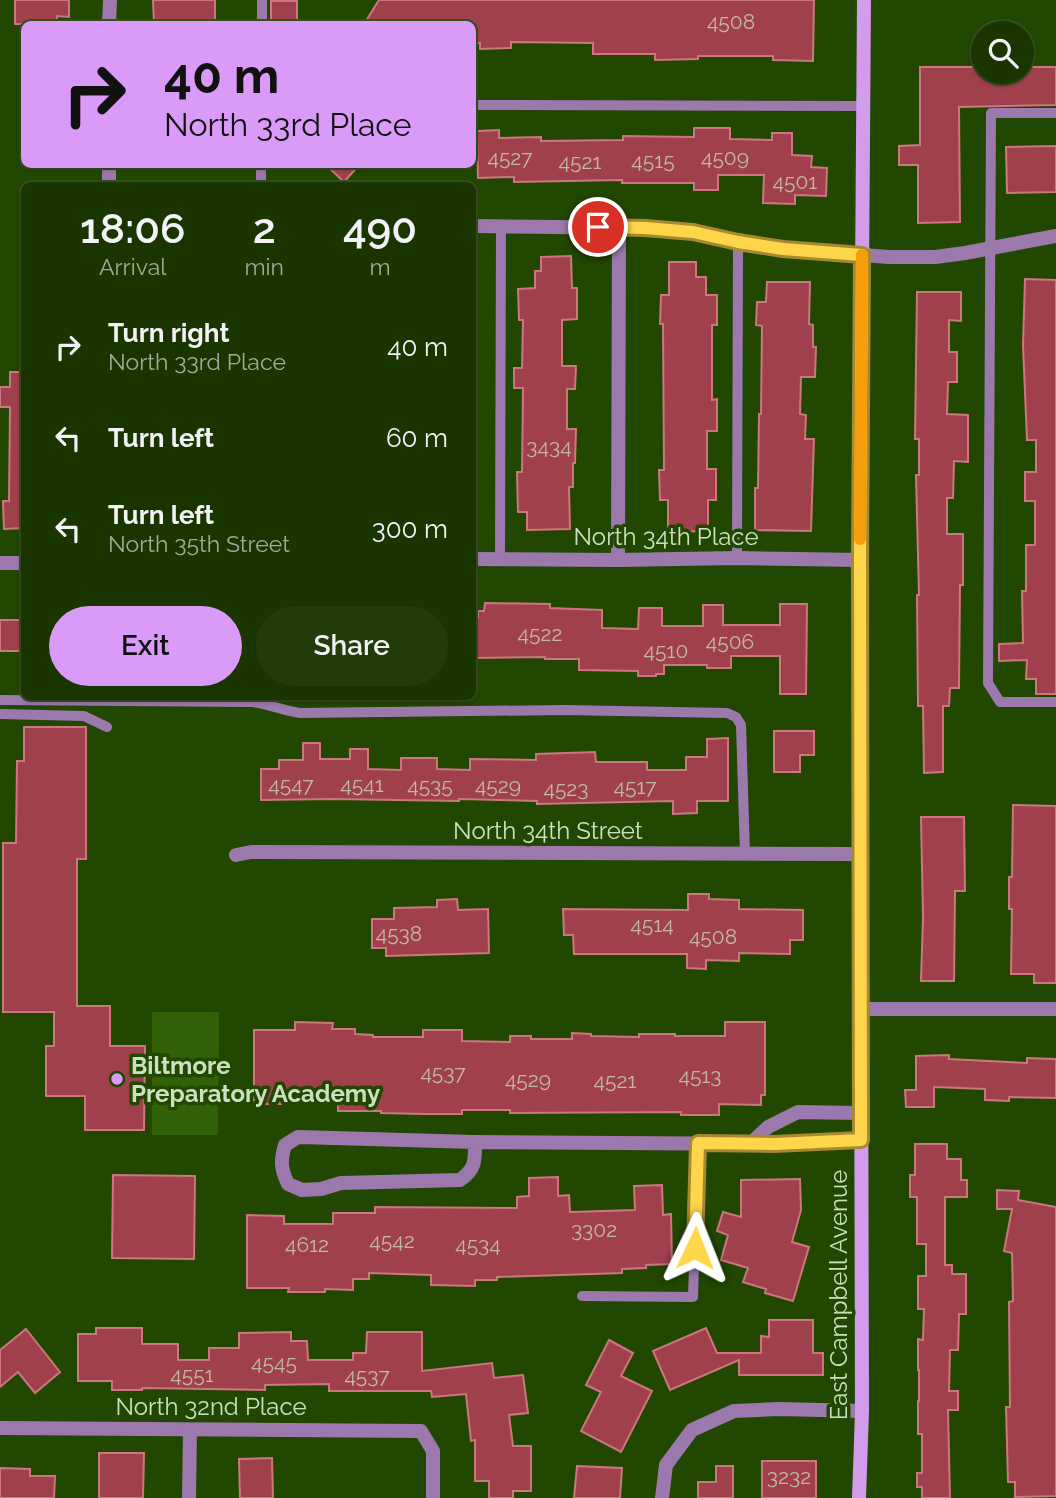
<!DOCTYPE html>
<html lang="en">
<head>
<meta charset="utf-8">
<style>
	:root { --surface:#1a3500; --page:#233d0a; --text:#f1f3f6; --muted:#9fab99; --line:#385022; --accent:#da9af7 }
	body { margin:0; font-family:Raleway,sans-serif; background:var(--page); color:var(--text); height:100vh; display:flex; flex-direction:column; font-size:26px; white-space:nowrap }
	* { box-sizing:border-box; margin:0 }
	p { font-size:23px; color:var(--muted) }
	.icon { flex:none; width:38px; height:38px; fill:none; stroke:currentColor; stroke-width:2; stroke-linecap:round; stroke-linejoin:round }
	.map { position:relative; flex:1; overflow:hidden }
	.details { position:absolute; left:21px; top:182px; width:455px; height:518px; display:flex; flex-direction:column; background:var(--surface); border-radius:10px; box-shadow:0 2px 5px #0004,0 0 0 2px var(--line) }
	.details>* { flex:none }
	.guide { position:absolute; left:21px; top:21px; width:455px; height:147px; border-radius:10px; box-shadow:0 2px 5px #0004,0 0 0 2px var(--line); background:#da9af7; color:#111; overflow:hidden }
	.tools { position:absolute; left:971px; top:21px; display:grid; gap:14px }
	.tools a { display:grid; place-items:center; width:63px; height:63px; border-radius:50%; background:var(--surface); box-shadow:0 2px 5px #0004,0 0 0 2px var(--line); font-size:35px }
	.pin { position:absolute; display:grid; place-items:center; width:60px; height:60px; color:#fff; margin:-30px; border:4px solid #fff; border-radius:50%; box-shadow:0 2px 7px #0007 }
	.me { position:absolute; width:77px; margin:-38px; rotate:2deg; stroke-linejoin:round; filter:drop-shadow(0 0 5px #0008) }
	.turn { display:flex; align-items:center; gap:24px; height:147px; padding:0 28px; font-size:32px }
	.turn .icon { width:91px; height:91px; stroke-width:2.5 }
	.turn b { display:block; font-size:49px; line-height:60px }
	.eta { display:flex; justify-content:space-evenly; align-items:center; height:119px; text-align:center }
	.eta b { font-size:42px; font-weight:600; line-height:49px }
	.primary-button { display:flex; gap:14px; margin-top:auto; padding:14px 28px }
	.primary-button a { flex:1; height:80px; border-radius:42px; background:var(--accent); color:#111; font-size:28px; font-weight:600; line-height:80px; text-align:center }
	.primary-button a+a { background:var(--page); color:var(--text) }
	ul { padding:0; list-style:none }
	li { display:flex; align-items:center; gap:21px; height:91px; padding:0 28px }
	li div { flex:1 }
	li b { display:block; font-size:26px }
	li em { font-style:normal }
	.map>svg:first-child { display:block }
	.green { fill:#326107 }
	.building { fill:#a1404d; stroke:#ca777f; stroke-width:2 }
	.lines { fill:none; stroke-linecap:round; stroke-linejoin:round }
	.lane { stroke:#9c79ad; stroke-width:10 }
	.street { stroke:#9c79ad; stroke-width:14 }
	.secondary { stroke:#d39bec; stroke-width:14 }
	.route-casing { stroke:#a68a30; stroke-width:18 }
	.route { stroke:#ffd54a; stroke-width:12 }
	.slow { stroke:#f59e0b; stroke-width:12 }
	.poi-dot { fill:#da9af7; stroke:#224700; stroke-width:2.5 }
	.labels { text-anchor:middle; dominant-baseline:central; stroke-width:7; stroke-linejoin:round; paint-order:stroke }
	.number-label { font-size:21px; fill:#c0b8a2 }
	.street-label { font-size:24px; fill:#cae0be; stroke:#224700 }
	.poi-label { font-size:24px; font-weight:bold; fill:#cae0be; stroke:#224700; text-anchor:start }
</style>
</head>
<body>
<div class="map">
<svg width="1056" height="1498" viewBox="0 0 1056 1498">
	<rect width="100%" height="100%" fill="#224700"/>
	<path class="green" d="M152,1012H219L218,1135H152Z"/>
	<g class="building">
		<path d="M15,0H69V17L57,16V24H15Z"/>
		<path d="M153,0H215V24H154Z"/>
		<path d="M379,0H814L813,61L773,60V56H698V59L655,60V54H593V43L511,42V48L480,49V43L472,44V24H364Z"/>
		<rect x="271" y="1" width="26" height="23"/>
		<path d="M920,67H984V72H1022V67H1056V105L959,107L960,222L918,223V165H899V146L920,145Z"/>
		<path d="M694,128H730V139L772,140V133H792V155L812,156L811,167L827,168L826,196L795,195V204L763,203L764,175H718V190H694V183H622V180L514,182V177L478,178L477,131L499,130V138L541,137V141L623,140V136L694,137Z"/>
		<path d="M1056,146V192L1007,193L1006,147Z"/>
		<path d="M325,164H360L344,182Z"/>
		<path d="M571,256L572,288H577V319L562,320V366H576L575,389H567V429H576L575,463H573V487H569L570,529L527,530V512H518L517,472H522L523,388H514V368H522L523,320H519L518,289L535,288V271H541V257Z"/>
		<path d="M669,262H696V277H706V295H717V325H712V400L717,399V431H707V469H716V500H708V531L668,532V500H660L659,470H664L663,324H660L661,295H669Z"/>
		<path d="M1025,279L1056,280V694H1036V679H1026L1027,660L999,661V644L1023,643L1022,591H1026V545H1035V501H1025V472H1036V440H1027L1023,345Z"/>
		<path d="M767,282H810L809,324L813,325V347H816L815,377H801L800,414L806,415L805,439H814L811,531L755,530V488H758L759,414H761L762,326L756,325L757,302H766Z"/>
		<path d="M917,292H961V321L949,320V352H957V382H948L947,414L968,415V462L954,461L953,498H947V534H963V585H960L959,688H950L949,706H943V772L924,773L923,706H918L917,595H919L916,475H919V439H915Z"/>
		<path d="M10,372H24V528L4,529L3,501H9L10,407H0V387H10Z"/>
		<path d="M485,603L550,604V608L602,610V628L638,629L639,608H662V626H703V605H723V625H780V604H807L806,694H780V656H731V668H707V665H664V674H656V676H638V671L579,670V659H545V657L472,658V616L478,617V611H484Z"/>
		<rect x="0" y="620" width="24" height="31"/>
		<path d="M24,727H86V859H77V1006H110V1046H145L144,1130H85V1096H46V1046H54V1012H3V843H16L17,761H24Z"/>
		<path d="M774,731H814V755H800V772H774Z"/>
		<path d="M728,738V801H697V813L673,814V801L537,804V801L459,799V801L333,799L261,800V769H279V760H303V743H320V759H350V749H368V769L401,770V758H437V769L470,770V759L536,760V754L595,752L596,762H647V770H686V757H707V739Z"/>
		<path d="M1013,805L1056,806V983H1034V974H1011L1012,909H1009V877H1012Z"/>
		<path d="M921,817H964L965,891H955L954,981H921L923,918Z"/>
		<path d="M688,894H709V899L739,900V909L803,910V940H790V954L739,953V961L706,960V969L687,968V954H574L573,935H564L563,909L688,910Z"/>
		<path d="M457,899L458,910L488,909L489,953L386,956V948H372V919H394V908L437,907V900Z"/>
		<path d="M295,1022L333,1023L332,1029H355V1034L373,1035V1037H423V1030H462V1041L510,1042V1036H531V1039H572V1033L591,1034V1036L639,1037V1034H675V1036H725V1022H765V1095H761V1105L719,1104V1115H681V1112L510,1113V1110H462V1114H423L381,1113V1111H338V1102H289V1104H254V1030H295Z"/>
		<path d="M949,1055V1059L1027,1063V1058L1056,1059V1098L1009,1097V1101L985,1100V1089L934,1087V1107H906L905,1090H916V1056Z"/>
		<path d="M915,1144H947V1159H961V1180H967V1197H945V1265H952V1274H966V1314H959L958,1350H950L949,1391H958V1410H948L950,1498H922V1487H917V1473H922V1434H918V1401H919V1370H918V1339L923,1340L924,1309H918V1276H926V1244H917V1197H910V1175H915Z"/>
		<path d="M113,1175L195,1176L194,1259L112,1258Z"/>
		<path d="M558,1177V1196L569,1195L570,1212L635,1210L634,1186L662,1185L663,1215L671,1214L672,1264L646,1265V1268L622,1269V1273L497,1277V1280H475V1286L431,1285V1275L369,1273V1279H353V1290L325,1289V1292H288L289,1288H247V1215L284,1216V1224H333V1213H375V1207L517,1208V1197L529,1196V1178Z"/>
		<path d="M800,1179L801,1210L792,1242L809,1247L793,1301L765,1293L766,1289L743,1282L748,1268L721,1260L728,1235L717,1231L723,1212L741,1217V1180Z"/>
		<path d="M997,1190L1019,1191L1018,1200L1056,1207V1496L1015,1497V1482H1008L1006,1407H1010L1009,1302L1013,1301L1012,1253L1004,1251L1012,1209H997Z"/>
		<path d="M769,1320H813V1353H823V1375H739V1360L670,1390L653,1351L706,1328L717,1353H761V1336L769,1337Z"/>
		<path d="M96,1328H142V1344H178V1360H209V1348H239V1333L291,1332V1341H307L308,1360H353V1353H366L367,1332H422V1371L492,1363L494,1378L523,1375L528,1413L509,1415L513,1446H531V1491H513V1498H489V1481H475V1440L471,1441L466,1394L432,1397L431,1391H329V1384L265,1385V1390L142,1388V1390H112V1381H78V1334H96Z"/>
		<path d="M26,1329L60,1372L35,1393L18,1372L0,1387V1350Z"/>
		<path d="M609,1340L633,1353L621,1376L652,1391L621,1452L581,1431L601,1392L586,1385Z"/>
		<path d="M99,1453H144L143,1498H99Z"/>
		<path d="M272,1458L273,1498H240L239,1459Z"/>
		<rect x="762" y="1461" width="54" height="37"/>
		<path d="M577,1466L622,1468L620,1498H574Z"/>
		<path d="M716,1466H733V1498H698V1482H716Z"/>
		<path d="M0,1468L30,1469V1476H55L54,1498H0Z"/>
	</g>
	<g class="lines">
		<g class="lane">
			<path d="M262,24V0"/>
			<path d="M472,105L864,106"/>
			<path d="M1056,113H991L988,683L1000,702H1056"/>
			<path d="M261,186V164"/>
			<path d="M737,558L738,242"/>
			<path d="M500,559L501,226"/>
			<path d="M0,700L252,702C269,704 284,711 300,713L565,710L727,713L736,717L741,725L745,854"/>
			<path d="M0,714L84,716L107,727"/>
			<path d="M582,1296L693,1297L698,1143"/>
		</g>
		<g class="street">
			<path d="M109,24L110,0"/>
			<path d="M109,186V164"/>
			<path d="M472,226L645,228L693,232L738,242L783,249L889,257H935L965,253L1056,236"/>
			<path d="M472,559L618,560L737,558L860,560"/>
			<path d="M618,560L619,228"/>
			<path d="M0,563H24"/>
			<path d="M236,855L251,852L860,854"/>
			<path d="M861,1009H1056"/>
			<path d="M475,1142C475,1160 476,1169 460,1180L341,1183L321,1189L302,1190L288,1184C281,1169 280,1162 285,1145L298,1137L475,1142L774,1144L861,1140"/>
			<path d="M750,1144L768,1127L798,1112L861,1113"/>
			<path d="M0,1428L421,1431L433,1451V1498"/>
			<path d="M189,1498L190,1429"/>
			<path d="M662,1498L666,1465L692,1430L734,1411L778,1409L862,1411"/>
		</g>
		<path class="secondary" d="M859,1498L862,1411L860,560L864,0"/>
	</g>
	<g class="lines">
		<defs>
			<path id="route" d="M598,227L645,228L693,232L738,242L783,249L862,255L860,560L861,1140L774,1144L698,1143L695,1248"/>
		</defs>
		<use href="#route" class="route-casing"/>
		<use href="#route" class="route"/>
		<path class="slow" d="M860,539L862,255"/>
	</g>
	<circle class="poi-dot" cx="117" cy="1079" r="7"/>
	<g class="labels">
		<g class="number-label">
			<text x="731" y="21">4508</text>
			<text x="510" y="157">4527</text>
			<text x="725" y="157">4509</text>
			<text x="653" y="160">4515</text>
			<text x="580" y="161">4521</text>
			<text x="795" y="181">4501</text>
			<text x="549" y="446">3434</text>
			<text x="540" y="633">4522</text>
			<text x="730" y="641">4506</text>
			<text x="666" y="650">4510</text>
			<text x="291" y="784">4547</text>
			<text x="362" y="784">4541</text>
			<text x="430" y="785">4535</text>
			<text x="498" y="785">4529</text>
			<text x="635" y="786">4517</text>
			<text x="566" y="788">4523</text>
			<text x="652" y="924">4514</text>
			<text x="399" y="933">4538</text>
			<text x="713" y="936">4508</text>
			<text x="443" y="1072">4537</text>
			<text x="700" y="1075">4513</text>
			<text x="528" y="1079">4529</text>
			<text x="615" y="1080">4521</text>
			<text x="594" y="1229">3302</text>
			<text x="392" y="1240">4542</text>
			<text x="307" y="1244">4612</text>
			<text x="478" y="1244">4534</text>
			<text x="274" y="1362">4545</text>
			<text x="192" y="1374">4551</text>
			<text x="367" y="1375">4537</text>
			<text x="789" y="1476">3232</text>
		</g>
		<g class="street-label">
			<text x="666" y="536">North 34th Place</text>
			<text x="548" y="830">North 34th Street</text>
			<text transform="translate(838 1295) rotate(-90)">East Campbell Avenue</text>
			<text x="211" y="1406">North 32nd Place</text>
		</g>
		<g class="poi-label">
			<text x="131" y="1065">Biltmore<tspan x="131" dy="28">Preparatory Academy</tspan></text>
		</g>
	</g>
</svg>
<div class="tools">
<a><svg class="icon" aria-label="search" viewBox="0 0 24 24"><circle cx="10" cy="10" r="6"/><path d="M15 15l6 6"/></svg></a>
</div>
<div class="pin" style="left:598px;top:227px;background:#d93025"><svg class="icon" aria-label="arrive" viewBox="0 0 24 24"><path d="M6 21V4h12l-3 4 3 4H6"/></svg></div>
<svg class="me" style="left:695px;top:1248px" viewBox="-20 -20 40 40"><path d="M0-17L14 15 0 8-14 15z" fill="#ffd54a" stroke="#fff" stroke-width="4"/></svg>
<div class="guide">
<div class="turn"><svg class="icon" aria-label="right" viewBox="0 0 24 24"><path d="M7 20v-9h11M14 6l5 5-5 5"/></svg><div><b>40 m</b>North 33rd Place</div></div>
</div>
<section class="details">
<div class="eta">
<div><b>18:06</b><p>Arrival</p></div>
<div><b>2</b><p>min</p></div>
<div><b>490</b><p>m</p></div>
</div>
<ul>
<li><svg class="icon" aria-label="right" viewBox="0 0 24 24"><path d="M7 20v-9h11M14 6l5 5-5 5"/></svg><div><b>Turn right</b><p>North 33rd Place</p></div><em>40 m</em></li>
<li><svg class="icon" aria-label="left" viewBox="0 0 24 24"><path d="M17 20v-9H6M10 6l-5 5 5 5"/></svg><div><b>Turn left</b></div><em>60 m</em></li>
<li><svg class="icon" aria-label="left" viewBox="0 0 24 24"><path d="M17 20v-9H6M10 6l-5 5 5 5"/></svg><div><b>Turn left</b><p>North 35th Street</p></div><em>300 m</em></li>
</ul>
<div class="primary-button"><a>Exit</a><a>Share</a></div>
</section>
</div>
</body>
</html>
